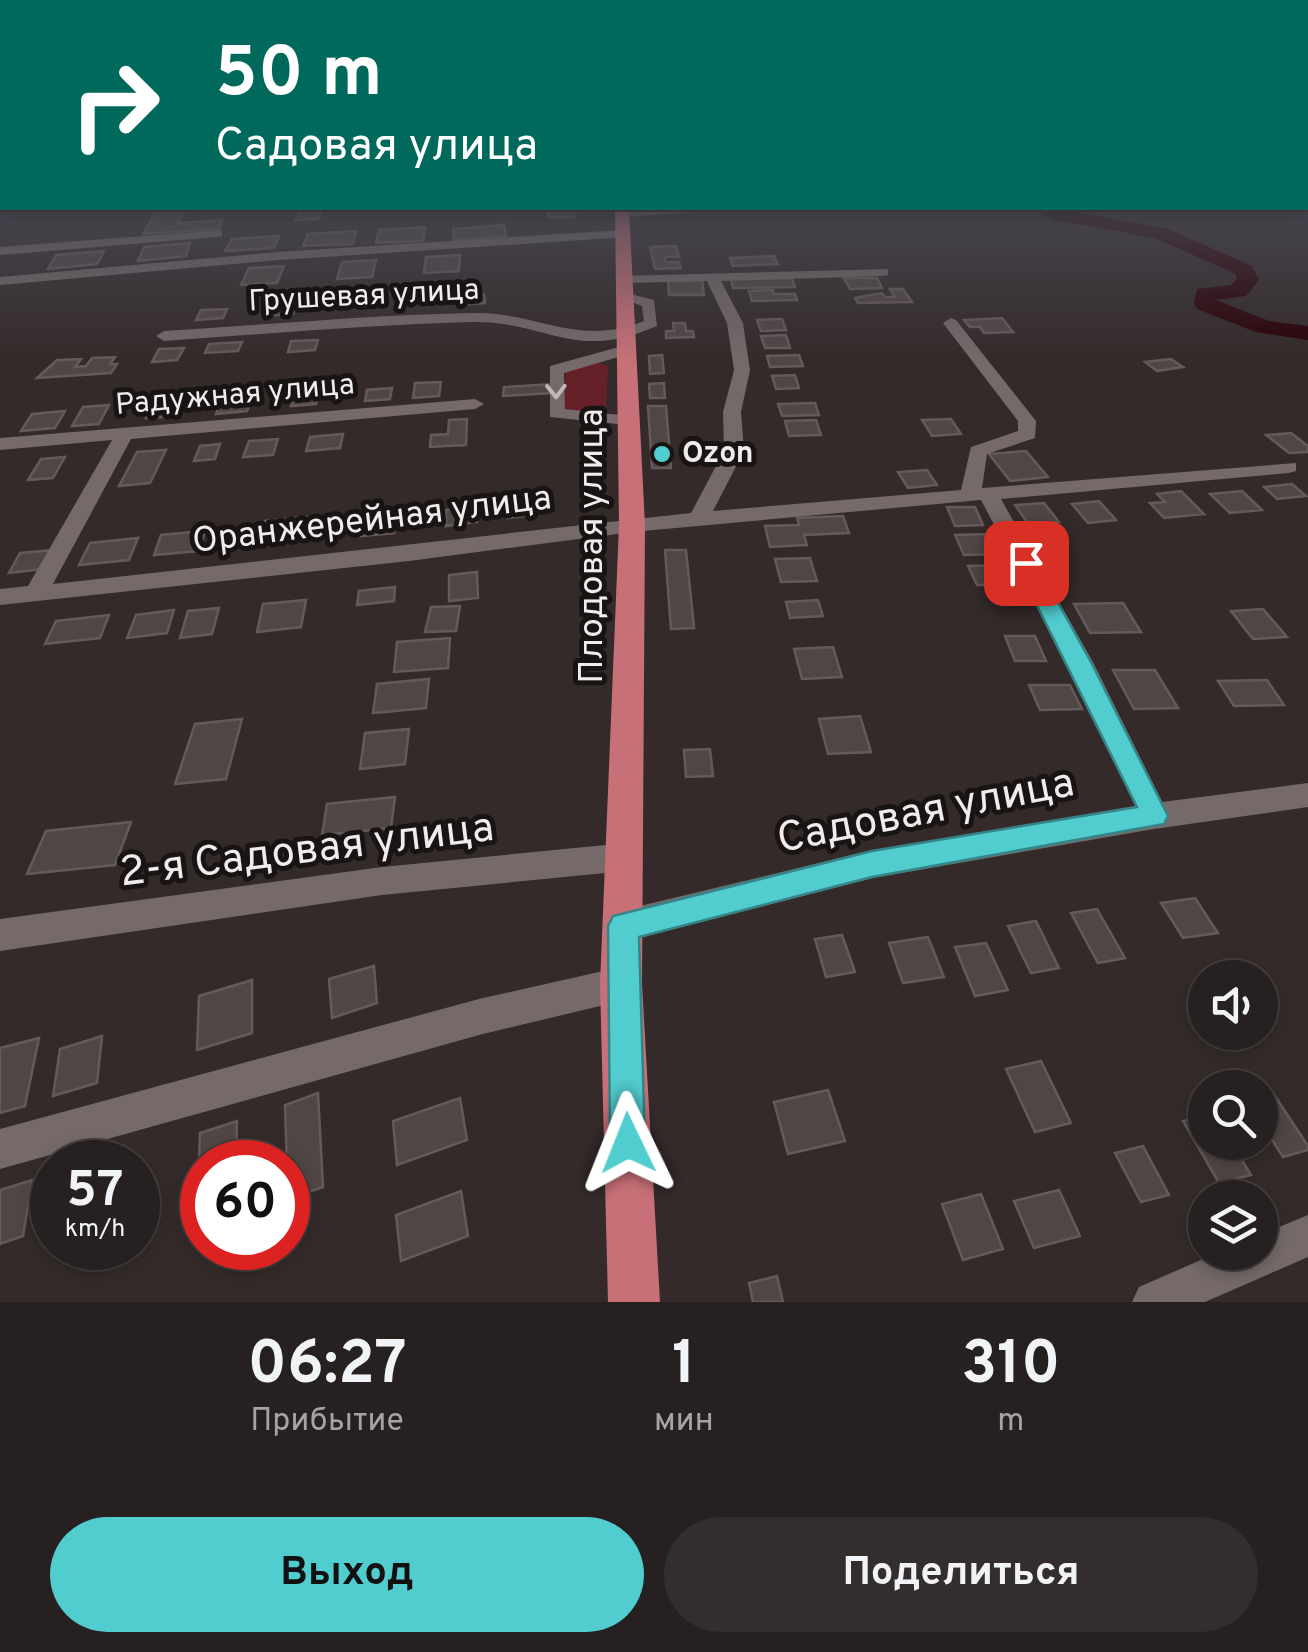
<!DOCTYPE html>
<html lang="ru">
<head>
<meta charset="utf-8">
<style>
	:root { --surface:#272020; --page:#332d2d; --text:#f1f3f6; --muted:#a4a3a5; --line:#433e3e; --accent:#52cdcf }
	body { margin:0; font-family:Overpass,sans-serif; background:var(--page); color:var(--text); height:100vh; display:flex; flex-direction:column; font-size:38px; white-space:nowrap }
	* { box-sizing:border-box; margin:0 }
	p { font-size:32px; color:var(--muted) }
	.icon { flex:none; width:55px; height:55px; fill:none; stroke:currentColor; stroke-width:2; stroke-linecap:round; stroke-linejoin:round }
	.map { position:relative; height:1302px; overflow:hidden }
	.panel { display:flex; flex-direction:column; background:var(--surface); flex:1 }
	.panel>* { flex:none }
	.hud { position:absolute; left:0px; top:0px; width:1310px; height:210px; box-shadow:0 5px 15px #0003,0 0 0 2px var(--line); background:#00695c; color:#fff; overflow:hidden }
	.fabs { position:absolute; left:1188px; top:960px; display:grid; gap:20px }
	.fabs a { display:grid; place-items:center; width:90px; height:90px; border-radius:50%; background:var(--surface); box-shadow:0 5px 15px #0003,0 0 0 2px var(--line); font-size:50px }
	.speed { position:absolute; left:30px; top:1140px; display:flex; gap:20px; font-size:50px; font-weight:700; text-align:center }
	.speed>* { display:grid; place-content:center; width:130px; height:130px; border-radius:50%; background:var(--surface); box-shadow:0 5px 15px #0003,0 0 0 2px var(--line); line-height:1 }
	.speed small { font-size:25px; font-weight:400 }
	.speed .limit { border:15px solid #d22; background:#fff; color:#111 }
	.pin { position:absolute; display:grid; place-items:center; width:85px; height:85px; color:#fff; margin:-42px; border-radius:20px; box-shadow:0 5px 15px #0006 }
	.me { position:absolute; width:110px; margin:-55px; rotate:358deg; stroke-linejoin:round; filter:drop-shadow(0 0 8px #0008) }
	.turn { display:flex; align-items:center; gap:35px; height:210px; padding:0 50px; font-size:45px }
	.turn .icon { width:130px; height:130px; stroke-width:2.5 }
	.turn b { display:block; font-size:70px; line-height:85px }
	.eta { display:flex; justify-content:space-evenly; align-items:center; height:170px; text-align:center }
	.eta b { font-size:60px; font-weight:700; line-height:70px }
	.cta { display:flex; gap:20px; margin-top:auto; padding:20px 50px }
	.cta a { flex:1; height:115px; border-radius:60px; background:var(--accent); color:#111; font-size:40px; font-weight:700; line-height:115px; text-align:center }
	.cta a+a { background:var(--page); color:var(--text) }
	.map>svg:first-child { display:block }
	.green { fill:#662028 }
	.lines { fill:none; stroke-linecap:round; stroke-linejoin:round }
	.river { fill:#2b0107; fill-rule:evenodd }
	.building { fill:#514646; stroke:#66595a; stroke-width:2.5 }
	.minor { fill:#756969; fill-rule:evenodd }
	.major { fill:#c77077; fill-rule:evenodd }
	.oneway { stroke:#c0b7b7 }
	.route { fill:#52cdcf; stroke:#358587; stroke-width:2.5 }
	.poi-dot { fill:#52cdcf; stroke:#191414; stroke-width:4 }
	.labels { text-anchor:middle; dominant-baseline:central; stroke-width:10; stroke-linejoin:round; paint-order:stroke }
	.far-street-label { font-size:30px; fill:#f2ebeb; stroke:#191414 }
	.far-poi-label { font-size:30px; font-weight:bold; fill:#f2ebeb; stroke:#191414; text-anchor:start }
	.street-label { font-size:35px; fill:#f2ebeb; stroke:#191414 }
	.near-street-label { font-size:42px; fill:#f2ebeb; stroke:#191414 }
</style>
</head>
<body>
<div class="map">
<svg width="1308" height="1302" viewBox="0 0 1308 1302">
	<rect width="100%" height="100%" fill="#342a2a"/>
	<path class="green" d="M596,362L608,366L606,409C591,415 576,417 563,406L566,372Z"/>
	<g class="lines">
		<path class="river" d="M1030,208H1054L1168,229L1252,266L1259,280L1246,296L1216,300L1269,321L1308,326V340L1256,332L1197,309L1194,304L1197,289L1231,285L1237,279L1236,274L1155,238L1053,220Z"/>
	</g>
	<g class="building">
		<path d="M158,208H186L178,223L222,220L219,229L143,234Z"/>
		<path d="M302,208H316L322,209L318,219L296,220Z"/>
		<path d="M550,208H577L574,217H547Z"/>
		<path d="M504,225L506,236L454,240L453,229Z"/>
		<path d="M425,227L423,241L376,243L379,230Z"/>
		<path d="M356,231L353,244L303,246L308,234Z"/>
		<path d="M279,236L274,248L225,251L232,239Z"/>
		<path d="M190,243L186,256L138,261L144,247Z"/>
		<path d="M676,246L679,257H664L666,262H679L681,268L655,269L650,247Z"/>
		<path d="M104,251L97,264L48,269L56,255Z"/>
		<path d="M460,255L459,271L424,273L426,257Z"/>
		<path d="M774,256L778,264L733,266L730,258Z"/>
		<path d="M376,260L372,277L337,279L342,262Z"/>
		<path d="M284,266L277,283L241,285L249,268Z"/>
		<path d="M792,278L795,287L733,288L731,279Z"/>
		<path d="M844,278H877L882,288L850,289Z"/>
		<path d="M702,280L704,295H669L668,281Z"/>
		<path d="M890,289H903L912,302L858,303L855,298L882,293L885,297H895Z"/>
		<path d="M773,290L774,294H795L797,300L752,301L749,291Z"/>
		<path d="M484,294L485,303L458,305V295Z"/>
		<path d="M296,306L293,314L264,316L267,308Z"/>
		<path d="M227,309L223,318L196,320L201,310Z"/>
		<path d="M1002,318L1013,332L984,333L980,327H970L964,320Z"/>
		<path d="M782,319L786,330L761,331L757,320Z"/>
		<path d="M673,323H685L686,331H693L694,337L666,338V331H674Z"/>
		<path d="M786,335L790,348H765L761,336Z"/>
		<path d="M318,340L315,350L288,352L291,341Z"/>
		<path d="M242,342L238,351L205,353L209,344Z"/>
		<path d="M184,348L177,360L152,362L159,349Z"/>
		<path d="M662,355L664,373L650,374L649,356Z"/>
		<path d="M799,355L803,366L770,367L767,356Z"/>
		<path d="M115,357L110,364H117L111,373L37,378L57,360L81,359L75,367L86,366L92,358Z"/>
		<path d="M1171,359L1183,367L1157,371L1145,362Z"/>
		<path d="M795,375L799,388L776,389L772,376Z"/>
		<path d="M441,382L439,396L413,398L415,383Z"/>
		<path d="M664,383L665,398H650L649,384Z"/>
		<path d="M553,384V393L503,396L504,387Z"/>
		<path d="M392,388L390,399L365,401L367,390Z"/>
		<path d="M319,391L316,404L291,406L295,393Z"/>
		<path d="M253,396L247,411L216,414L222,398Z"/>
		<path d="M179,397L175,406L183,405L177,416L146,418L157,398Z"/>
		<path d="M815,403L819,415L782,416L778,404Z"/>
		<path d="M109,405L99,424L72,426L83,407Z"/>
		<path d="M648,406H666L671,468H652Z"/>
		<path d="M65,411L55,428L21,431L32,414Z"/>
		<path d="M467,419L466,445L430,447L431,435L448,434L449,420Z"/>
		<path d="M951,419L961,434L932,436L922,420Z"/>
		<path d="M816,420L821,435L789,436L785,421Z"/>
		<path d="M1291,433L1308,446V452L1289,453L1266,435Z"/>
		<path d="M343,434L340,448L306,451L310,437Z"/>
		<path d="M278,439L273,455L243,457L249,441Z"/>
		<path d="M220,444L215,459L194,461L200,446Z"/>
		<path d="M166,450L150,483L119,486L137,452Z"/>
		<path d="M1026,451L1048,477L1010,481L989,454Z"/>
		<path d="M65,457L53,478L28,480L41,459Z"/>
		<path d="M927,470L937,485L908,488L898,472Z"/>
		<path d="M1292,484L1306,496L1277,499L1264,487Z"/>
		<path d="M1181,491L1204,514L1164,518L1150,503L1165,502L1157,494Z"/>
		<path d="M1242,491L1262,510L1230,513L1210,494Z"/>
		<path d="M1099,501L1116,520L1088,523L1072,504Z"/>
		<path d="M532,502L534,515L507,518L506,504Z"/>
		<path d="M1044,503L1059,522L1029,525L1015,505Z"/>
		<path d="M476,506L477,522L446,526V510Z"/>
		<path d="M947,507H975L983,525L955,526Z"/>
		<path d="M395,513L394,533L361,536L363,516Z"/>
		<path d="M843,516L849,533L804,535L807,545L770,547L765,526L799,525L797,518Z"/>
		<path d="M307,517L303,538L260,542L265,521Z"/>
		<path d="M205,531L199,551L154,555L161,535Z"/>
		<path d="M989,534L998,554L964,555L955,535Z"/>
		<path d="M138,538L129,560L79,565L90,543Z"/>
		<path d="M53,550L43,569L9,573L20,553Z"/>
		<path d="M665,550H686L694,628L671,629Z"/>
		<path d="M810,558L817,581L781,582L775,559Z"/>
		<path d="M1002,565L1011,585H977L968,566Z"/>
		<path d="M477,572L478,598L449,601V575Z"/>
		<path d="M395,587L394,601L357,605L359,591Z"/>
		<path d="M306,600L301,627L257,632L263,604Z"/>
		<path d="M818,600L823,616L790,618L786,602Z"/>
		<path d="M1123,603L1141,632L1090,633L1074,604Z"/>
		<path d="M460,606L456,631L425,632L431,607Z"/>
		<path d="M219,608L212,634L180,638L188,611Z"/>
		<path d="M1263,609L1287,637L1253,639L1231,611Z"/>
		<path d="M174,610L167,633L127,638L136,615Z"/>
		<path d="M109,615L100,638L45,644L56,621Z"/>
		<path d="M1005,636H1035L1046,661H1015Z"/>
		<path d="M450,638L448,668L394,672L397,642Z"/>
		<path d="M833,647L842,677L802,679L794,649Z"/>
		<path d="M1113,670H1155L1178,708L1134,709Z"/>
		<path d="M429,679L426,708L373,713L377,684Z"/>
		<path d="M1267,680L1284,705L1234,706L1218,681Z"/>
		<path d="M1029,685H1070L1082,709L1040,710Z"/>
		<path d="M860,716L871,752L828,754L819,719Z"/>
		<path d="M242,719L226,779L175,784L195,724Z"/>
		<path d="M409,729L405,764L360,769L365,733Z"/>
		<path d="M710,749L713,776L686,777L684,750Z"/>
		<path d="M395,797L391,828L322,835L327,804Z"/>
		<path d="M131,822L115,865L27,874L46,831Z"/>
		<path d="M1195,898L1218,933L1183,938L1161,903Z"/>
		<path d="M1097,909L1125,958L1098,963L1071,913Z"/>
		<path d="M1036,921L1059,968L1031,973L1008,926Z"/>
		<path d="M842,935L855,972L826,977L815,939Z"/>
		<path d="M928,937L944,977L903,983L889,943Z"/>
		<path d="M986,943L1008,990L975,996L955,947Z"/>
		<path d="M374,966L377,1003L332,1018L329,979Z"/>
		<path d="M252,980V1033L197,1050L199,996Z"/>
		<path d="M102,1036L97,1083L53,1096L60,1049Z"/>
		<path d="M39,1038L25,1106L0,1113V1048Z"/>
		<path d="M1041,1061L1071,1123L1035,1132L1006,1069Z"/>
		<path d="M828,1090L845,1141L788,1154L774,1102Z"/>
		<path d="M318,1093L323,1187L288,1199L285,1105Z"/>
		<path d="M1273,1093L1308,1146V1150L1283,1157L1260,1121V1096Z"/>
		<path d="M460,1098L467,1140L397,1165L393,1121Z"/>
		<path d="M1205,1116V1142H1231L1251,1175L1219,1183L1183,1121Z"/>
		<path d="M237,1121L236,1162H202V1185L198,1187L200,1133Z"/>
		<path d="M1143,1146L1169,1195L1141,1202L1115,1153Z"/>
		<path d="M32,1180L23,1236L0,1244V1190Z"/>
		<path d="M1059,1190L1080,1236L1034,1248L1014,1201Z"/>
		<path d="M461,1191L468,1236L401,1261L396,1215Z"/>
		<path d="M981,1194L1003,1249L963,1260L942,1204Z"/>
		<path d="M777,1276L783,1302H753L749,1283Z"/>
	</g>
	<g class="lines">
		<g class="minor">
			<path d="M649,208H704L698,212L622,217L616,213Z"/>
			<path d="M222,230V236L217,237L0,255V247Z"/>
			<path d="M623,230L628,231V237L278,260L0,285V277L278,252Z"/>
			<path d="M888,269V275L883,276L721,281L743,323L750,370L741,412L744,451L713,511L961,490L971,447L1018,431V421L943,323L951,318L956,320L1036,421L1035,438L987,454L982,488L1296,463V471L1289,473L1001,499L1094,664L1162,802L1308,783V807L1154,829L873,878L623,942L611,937L607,926L611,915L623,910L873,850L1135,806L1068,664L981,500L632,532L409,561L0,605V589L28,586L112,440L0,450V438L475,399L484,404L475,409L131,439L53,584L691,513L724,451L723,412L734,370L727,323L707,281L624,283L619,282V276Z"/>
			<path d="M619,291L654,300L657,326C573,363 547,320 470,322C368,325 266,334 164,341L156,336L164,331C266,325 369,315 471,313C536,311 578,348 644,321L642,306L619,297Z"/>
			<path d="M626,345L634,350L632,353L564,373L565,409L629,416L638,422L636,426L550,417V366Z"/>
			<path d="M626,843L637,847L641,857L637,867L626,871L382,895L0,951V919L382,867Z"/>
			<path d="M621,967L633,972L638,984L633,996L621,1001L479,1035L0,1169V1129L479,999Z"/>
			<path d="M1308,1215V1257L1205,1302H1132L1139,1287L1219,1252H1260V1235Z"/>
		</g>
		<path class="major" d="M615,208H629L645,525L642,984L660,1302H608L600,984L619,525Z"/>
	</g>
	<defs><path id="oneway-chevron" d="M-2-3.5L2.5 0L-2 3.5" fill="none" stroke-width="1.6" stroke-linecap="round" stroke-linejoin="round" transform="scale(2.5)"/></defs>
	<use class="oneway" href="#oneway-chevron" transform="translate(556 391) rotate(89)"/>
	<linearGradient id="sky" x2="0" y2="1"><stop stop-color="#1d1717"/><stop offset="0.49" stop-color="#4a4a55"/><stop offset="1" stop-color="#4a4a55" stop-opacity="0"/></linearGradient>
	<rect width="1308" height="359" fill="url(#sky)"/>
	<path class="route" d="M1026,556L1036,563L1092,664L1168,816L1164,824L872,877L639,937L645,1143L640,1155L628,1161L615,1155L610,1143L608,926L613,916L872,851L1137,807L1016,563Z"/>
	<circle class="poi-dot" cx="662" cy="454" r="10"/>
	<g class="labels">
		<g class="far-street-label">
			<text transform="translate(364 297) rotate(-3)">Грушевая улица</text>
			<text transform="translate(235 396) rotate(-5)">Радужная улица</text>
		</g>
		<g class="far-poi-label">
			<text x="682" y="454">Ozon</text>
		</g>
		<g class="street-label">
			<text transform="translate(372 521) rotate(-7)">Оранжерейная улица</text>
			<text transform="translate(593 546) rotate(-90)">Плодовая улица</text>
		</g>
		<g class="near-street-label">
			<text transform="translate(926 813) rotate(-11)">Садовая улица</text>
			<text transform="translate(307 852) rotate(-7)">2-я Садовая улица</text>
		</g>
	</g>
</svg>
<div class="fabs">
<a><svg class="icon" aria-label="sound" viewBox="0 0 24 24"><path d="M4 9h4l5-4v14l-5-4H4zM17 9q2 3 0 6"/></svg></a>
<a><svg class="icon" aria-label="search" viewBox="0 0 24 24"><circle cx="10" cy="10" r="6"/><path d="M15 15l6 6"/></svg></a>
<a><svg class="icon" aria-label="layers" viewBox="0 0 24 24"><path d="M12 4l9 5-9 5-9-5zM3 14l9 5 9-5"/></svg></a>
</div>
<div class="speed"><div>57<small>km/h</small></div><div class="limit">60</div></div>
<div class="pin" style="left:1026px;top:563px;background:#d93025"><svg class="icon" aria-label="arrive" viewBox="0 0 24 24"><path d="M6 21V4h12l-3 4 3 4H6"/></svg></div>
<svg class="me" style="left:628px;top:1143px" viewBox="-20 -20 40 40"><path d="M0-17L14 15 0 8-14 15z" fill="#52cdcf" stroke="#fff" stroke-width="4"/></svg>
<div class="hud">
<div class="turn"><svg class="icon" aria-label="right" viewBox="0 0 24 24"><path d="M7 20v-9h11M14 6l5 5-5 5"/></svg><div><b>50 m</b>Садовая улица</div></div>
</div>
</div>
<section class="panel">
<div class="eta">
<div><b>06:27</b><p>Прибытие</p></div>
<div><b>1</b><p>мин</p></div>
<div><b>310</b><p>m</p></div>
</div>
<div class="cta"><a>Выход</a><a>Поделиться</a></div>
</section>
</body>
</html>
